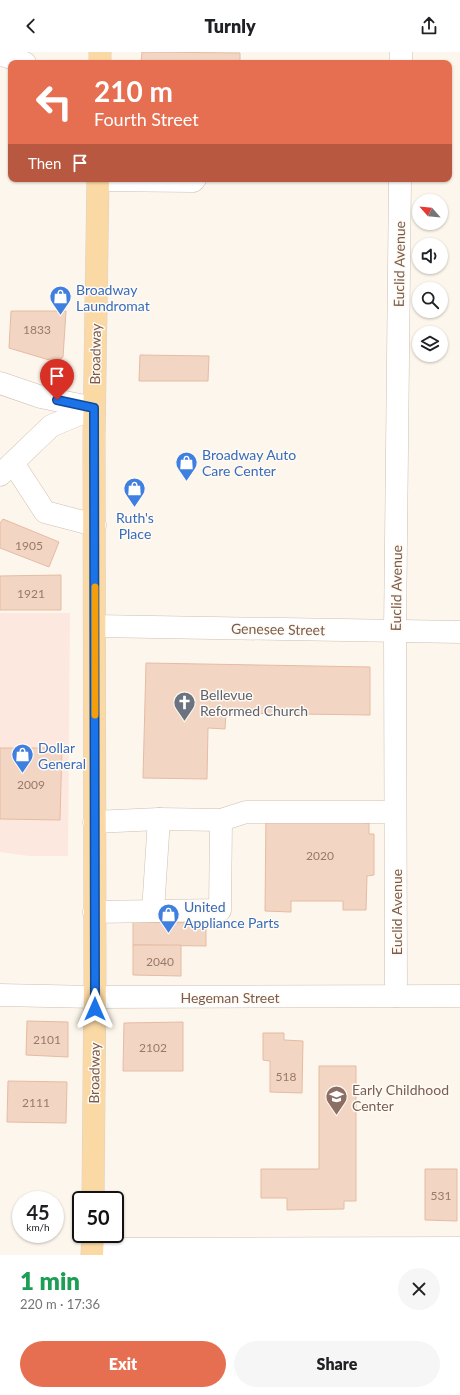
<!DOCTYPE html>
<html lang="en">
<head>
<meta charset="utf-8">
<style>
	:root { --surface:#fff; --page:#f6f6f6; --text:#202124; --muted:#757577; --accent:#e76f51 }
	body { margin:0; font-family:Lato,sans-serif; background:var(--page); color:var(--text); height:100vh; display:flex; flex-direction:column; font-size:15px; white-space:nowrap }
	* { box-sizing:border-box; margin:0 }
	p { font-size:13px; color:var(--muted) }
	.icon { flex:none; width:22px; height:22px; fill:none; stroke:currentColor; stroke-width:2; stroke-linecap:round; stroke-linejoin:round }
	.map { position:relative; height:1203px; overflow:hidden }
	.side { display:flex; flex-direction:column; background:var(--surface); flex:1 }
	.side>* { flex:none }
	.top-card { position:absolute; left:8px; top:8px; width:444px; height:122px; border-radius:8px; box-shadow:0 1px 3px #0004; background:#e76f51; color:#fff; overflow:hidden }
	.needle { width:26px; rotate:297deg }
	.fabs { position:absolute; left:412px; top:142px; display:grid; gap:8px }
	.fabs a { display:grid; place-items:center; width:36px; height:36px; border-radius:50%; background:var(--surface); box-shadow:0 1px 3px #0004; font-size:20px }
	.speed { position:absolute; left:12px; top:1139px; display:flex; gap:8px; font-size:20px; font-weight:700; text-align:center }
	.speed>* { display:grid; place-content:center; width:52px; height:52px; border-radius:50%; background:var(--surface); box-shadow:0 1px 3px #0004; line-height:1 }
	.speed small { font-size:10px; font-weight:400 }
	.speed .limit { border:2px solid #111; border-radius:6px; background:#fff; color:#111 }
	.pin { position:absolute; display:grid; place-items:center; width:34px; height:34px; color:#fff; margin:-41px -17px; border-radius:50% 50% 50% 0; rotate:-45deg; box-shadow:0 0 4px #0007 }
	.pin .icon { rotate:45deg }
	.me { position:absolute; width:44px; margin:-22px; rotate:0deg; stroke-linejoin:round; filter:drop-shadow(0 0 3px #0008) }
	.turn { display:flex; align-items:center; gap:14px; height:84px; padding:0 20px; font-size:18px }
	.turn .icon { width:52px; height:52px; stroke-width:2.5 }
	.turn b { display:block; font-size:28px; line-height:34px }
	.then { display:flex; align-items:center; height:38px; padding:0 20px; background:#0003; gap:8px; font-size:15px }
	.round { display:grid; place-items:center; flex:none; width:42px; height:42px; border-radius:21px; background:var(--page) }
	.headline { display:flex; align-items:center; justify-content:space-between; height:68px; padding:0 20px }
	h1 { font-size:24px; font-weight:800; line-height:30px; color:#1e9e55 }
	.cta { display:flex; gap:8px; margin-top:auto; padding:8px 20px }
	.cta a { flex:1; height:46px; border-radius:24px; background:var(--accent); color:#fff; font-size:16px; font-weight:800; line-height:46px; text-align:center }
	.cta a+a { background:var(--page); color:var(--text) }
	header { display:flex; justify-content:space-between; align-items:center; height:52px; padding:0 20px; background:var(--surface); font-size:18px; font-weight:800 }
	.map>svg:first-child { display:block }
	.commercial { fill:#fde8e0 }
	.building { fill:#f3d5c3; stroke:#e6bba3 }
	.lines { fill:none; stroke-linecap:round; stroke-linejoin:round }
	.minor-casing { stroke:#d1beb0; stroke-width:23 }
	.major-casing { stroke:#dad1cd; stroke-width:23 }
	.minor { stroke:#fff; stroke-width:22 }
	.major { stroke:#fbd9a5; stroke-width:22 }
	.route-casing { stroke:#114b97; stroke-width:10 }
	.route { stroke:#1a73e8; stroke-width:7 }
	.slow { stroke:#f59e0b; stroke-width:7 }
	.labels { text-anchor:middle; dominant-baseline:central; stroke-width:3; stroke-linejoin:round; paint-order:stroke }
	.number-label { font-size:12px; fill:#987a6a }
	.street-label { font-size:14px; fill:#7a5c4d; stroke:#fffaf3 }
	.shop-label { font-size:14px; fill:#366cbe; stroke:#fffaf3; text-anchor:start }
	.worship-label { font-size:14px; fill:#5b616d; stroke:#fffaf3; text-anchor:start }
	.education-label { font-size:14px; fill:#785e54; stroke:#fffaf3; text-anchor:start }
</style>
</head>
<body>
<header><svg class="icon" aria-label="back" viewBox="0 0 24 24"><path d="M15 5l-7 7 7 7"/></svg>Turnly<svg class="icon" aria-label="share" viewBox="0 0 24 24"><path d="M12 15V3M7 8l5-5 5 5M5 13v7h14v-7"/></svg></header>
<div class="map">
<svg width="460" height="1203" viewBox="0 0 460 1203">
	<rect width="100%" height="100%" fill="#fdf6ec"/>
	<path class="commercial" d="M0,561H70L68,804H29L0,800Z"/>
	<g class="building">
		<path d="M142,0L240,1V11H141Z"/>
		<path d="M11,259H66L63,305L56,310L9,296Z"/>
		<path d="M140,303L209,304L208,329H139Z"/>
		<path d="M3,467L59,490L49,515L0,496V471Z"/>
		<path d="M61,523V558H0V524Z"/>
		<path d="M146,611L370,615V663L226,661L225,677L208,676L207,727L143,726Z"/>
		<path d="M0,696H62L60,768L0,767Z"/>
		<path d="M266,762L365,763L364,771H369V782H374V823L367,824L366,858H343V849H291V860L265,859Z"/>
		<path d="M133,870L206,871V894L133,893Z"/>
		<path d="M133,893H181V924L133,923Z"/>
		<path d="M27,969L68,970V1005L26,1003Z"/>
		<path d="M183,970V1019H123L124,971Z"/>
		<path d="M263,981H284V988L303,989L302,1041L270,1040V1009L263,1008Z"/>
		<path d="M319,1014H356V1149H344V1157L287,1158V1146H261V1117H319Z"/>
		<path d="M8,1029L67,1030L66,1071L7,1070Z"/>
		<path d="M425,1117H457V1169L425,1168Z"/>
	</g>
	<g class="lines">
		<defs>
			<g id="minor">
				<path d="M0,2L25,11"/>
				<path d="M401,11V0"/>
				<path d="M98,128L193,129L195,127"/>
				<path d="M0,331L41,345L94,356"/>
				<path d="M13,411L45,460L95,473"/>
				<path d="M0,423L51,374L94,356"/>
				<path d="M95,574L460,580"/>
				<path d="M94,770L159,767L221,768L246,760H395"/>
				<path d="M153,859L159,767"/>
				<path d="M94,860L220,858L221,768"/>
				<path d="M0,943L95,945L460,944"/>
				<path d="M396,944L395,579L400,127"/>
				<path d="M93,1197L460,1196"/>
			</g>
			<g id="major">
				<path d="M100,0V11"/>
				<path d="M93,1148L95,925L94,385L98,127"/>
				<path d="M92,1203L93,1182"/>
			</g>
		</defs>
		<use href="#minor" class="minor-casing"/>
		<use href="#major" class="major-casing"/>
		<use href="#minor" class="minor"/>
		<use href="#major" class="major"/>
	</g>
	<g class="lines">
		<defs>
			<path id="route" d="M57,348L94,356L95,957"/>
		</defs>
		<use href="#route" class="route-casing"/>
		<use href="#route" class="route"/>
		<path class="slow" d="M95,535V663"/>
	</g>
	<defs>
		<symbol id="shop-pin" viewBox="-11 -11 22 30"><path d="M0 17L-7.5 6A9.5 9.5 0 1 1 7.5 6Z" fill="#3f7fe0" stroke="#fffaf3"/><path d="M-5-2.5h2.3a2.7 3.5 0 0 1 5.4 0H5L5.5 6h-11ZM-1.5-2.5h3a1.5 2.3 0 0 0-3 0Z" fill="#fff"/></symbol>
		<symbol id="church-pin" viewBox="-11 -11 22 30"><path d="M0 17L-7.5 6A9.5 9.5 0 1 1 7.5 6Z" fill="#6b7280" stroke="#fffaf3"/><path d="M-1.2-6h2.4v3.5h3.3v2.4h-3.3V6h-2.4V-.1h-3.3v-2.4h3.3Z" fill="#fff"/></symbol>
		<symbol id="school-pin" viewBox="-11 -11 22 30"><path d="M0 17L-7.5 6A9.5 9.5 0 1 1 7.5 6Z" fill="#8d6e63" stroke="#fffaf3"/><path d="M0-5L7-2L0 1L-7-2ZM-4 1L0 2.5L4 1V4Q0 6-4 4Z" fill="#fff"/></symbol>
	</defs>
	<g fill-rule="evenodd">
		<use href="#shop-pin" x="48" y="232" width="25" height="34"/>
		<use href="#shop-pin" x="174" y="398" width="25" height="34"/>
		<use href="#shop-pin" x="122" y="424" width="25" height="34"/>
		<use href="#church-pin" x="172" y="638" width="25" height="34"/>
		<use href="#shop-pin" x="10" y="690" width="25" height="34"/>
		<use href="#shop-pin" x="156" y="850" width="25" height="34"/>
		<use href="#school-pin" x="324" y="1032" width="25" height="34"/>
	</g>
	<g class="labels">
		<g class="number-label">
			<text x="37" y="277">1833</text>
			<text x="29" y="493">1905</text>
			<text x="31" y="541">1921</text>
			<text x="31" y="732">2009</text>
			<text x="320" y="803">2020</text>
			<text x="160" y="909">2040</text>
			<text x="47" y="987">2101</text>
			<text x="153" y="995">2102</text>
			<text x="286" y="1024">518</text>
			<text x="36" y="1050">2111</text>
			<text x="441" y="1143">531</text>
		</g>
		<g class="street-label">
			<text transform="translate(399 212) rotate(-89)">Euclid Avenue</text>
			<text transform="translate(95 302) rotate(-89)">Broadway</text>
			<text transform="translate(396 536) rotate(-89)">Euclid Avenue</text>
			<text transform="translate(278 577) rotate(1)">Genesee Street</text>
			<text transform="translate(396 860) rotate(-90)">Euclid Avenue</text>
			<text x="230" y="945">Hegeman Street</text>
			<text transform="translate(94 1021) rotate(-89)">Broadway</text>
		</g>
		<g class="shop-label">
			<text x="76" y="237">Broadway<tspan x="76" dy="16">Laundromat</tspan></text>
			<text x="202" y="402">Broadway Auto<tspan x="202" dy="16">Care Center</tspan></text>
			<text x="135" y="465" text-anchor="middle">Ruth's<tspan x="135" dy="16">Place</tspan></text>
			<text x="38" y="695">Dollar<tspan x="38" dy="16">General</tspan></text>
			<text x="184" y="854">United<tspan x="184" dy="16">Appliance Parts</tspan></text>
		</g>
		<g class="worship-label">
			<text x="200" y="642">Bellevue<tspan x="200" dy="16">Reformed Church</tspan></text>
		</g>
		<g class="education-label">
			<text x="352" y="1037">Early Childhood<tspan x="352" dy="16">Center</tspan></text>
		</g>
	</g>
</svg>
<div class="fabs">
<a><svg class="needle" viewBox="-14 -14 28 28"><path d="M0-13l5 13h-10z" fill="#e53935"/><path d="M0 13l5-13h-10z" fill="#757577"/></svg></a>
<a><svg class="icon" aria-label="sound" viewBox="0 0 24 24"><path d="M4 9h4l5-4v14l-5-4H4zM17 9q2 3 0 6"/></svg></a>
<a><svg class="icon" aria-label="search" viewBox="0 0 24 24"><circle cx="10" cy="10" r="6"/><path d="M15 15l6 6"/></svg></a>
<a><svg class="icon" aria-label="layers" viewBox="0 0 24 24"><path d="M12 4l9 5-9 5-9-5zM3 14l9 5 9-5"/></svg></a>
</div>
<div class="speed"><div>45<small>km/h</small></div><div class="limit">50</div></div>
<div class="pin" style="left:57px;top:348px;background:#d93025"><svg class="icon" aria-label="arrive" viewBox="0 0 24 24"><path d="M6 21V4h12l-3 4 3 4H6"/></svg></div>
<svg class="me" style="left:95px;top:957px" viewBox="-20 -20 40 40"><path d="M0-17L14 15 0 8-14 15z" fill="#1a73e8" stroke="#fff" stroke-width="4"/></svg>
<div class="top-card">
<div class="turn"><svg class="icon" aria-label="left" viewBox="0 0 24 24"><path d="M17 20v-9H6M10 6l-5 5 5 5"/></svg><div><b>210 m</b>Fourth Street</div></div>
<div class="then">Then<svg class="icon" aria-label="arrive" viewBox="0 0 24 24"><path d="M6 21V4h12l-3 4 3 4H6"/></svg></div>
</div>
</div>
<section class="side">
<div class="headline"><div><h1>1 min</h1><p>220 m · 17:36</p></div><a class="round"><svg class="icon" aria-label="close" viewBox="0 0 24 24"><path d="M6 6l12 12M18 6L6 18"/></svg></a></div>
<div class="cta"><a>Exit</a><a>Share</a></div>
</section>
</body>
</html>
